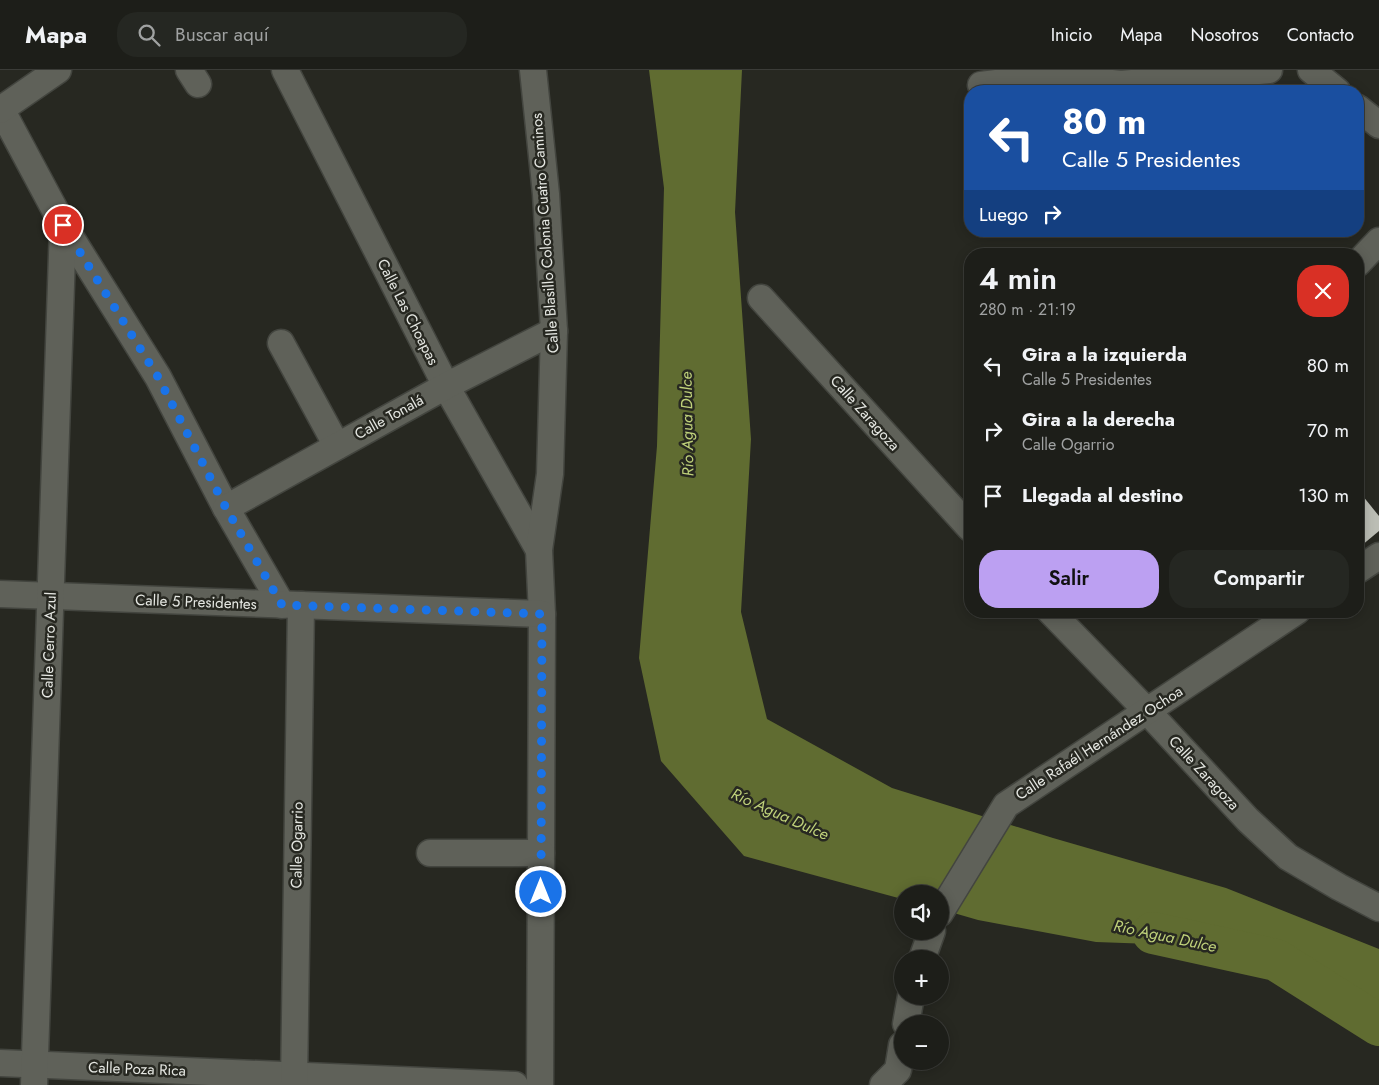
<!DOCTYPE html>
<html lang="es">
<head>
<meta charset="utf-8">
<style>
	:root { --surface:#1d1e19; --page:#252722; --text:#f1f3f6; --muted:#a0a2a2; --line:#3b3c38; --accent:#bca0f2 }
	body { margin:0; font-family:Jost,sans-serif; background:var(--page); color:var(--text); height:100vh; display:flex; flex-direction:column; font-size:19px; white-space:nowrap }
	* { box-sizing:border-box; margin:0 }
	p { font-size:16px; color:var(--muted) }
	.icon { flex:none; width:28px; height:28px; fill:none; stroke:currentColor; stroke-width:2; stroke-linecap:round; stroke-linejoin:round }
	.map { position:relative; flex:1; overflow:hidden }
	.side { position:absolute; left:964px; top:178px; width:400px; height:370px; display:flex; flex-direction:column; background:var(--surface); border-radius:20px; box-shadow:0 2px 12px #0003,0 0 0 1px var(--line) }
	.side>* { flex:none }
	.top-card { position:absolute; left:964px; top:15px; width:400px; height:152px; border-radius:20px; box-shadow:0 2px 12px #0003,0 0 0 1px var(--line); background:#1a4fa0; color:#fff; overflow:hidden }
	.fabs { position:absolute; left:894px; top:815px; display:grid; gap:10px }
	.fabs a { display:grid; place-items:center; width:55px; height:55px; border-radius:50%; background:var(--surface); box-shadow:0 2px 12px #0003,0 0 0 1px var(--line); font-size:25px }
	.pin { position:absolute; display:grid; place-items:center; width:42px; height:42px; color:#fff; margin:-21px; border:2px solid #fff; border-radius:50%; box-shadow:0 1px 5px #0007 }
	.me { position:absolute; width:55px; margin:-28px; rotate:0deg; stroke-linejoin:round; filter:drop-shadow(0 0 4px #0008) }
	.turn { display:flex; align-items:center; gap:18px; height:105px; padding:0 15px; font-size:22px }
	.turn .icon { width:65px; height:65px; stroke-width:2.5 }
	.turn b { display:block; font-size:35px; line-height:42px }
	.then { display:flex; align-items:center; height:48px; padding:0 15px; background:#0003; gap:10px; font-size:19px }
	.round { display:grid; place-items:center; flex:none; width:52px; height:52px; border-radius:20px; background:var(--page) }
	.head { display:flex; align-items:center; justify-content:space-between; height:85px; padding:0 15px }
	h1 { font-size:30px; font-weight:600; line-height:38px }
	.cta { display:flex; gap:10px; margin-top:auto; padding:10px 15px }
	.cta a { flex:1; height:58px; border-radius:20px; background:var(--accent); color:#111; font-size:20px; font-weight:600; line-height:58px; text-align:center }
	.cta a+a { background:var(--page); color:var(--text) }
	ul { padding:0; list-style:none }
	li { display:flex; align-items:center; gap:15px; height:65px; padding:0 15px }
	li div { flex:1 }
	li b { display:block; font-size:19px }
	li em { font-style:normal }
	header { display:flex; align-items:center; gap:30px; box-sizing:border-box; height:70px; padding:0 25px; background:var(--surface); border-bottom:1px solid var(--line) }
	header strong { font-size:24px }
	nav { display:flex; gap:28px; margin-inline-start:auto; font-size:18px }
	.search { width:350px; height:45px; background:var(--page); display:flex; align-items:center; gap:12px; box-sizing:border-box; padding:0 18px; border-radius:20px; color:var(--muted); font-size:19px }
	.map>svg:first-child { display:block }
	.water { fill:#606c31 }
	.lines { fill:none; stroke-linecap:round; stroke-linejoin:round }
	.river { stroke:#606c31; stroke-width:42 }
	.building { fill:#bbbdb4 }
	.minor-casing { stroke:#43453f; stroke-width:29 }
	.minor { stroke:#5f6159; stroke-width:26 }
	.route { stroke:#1a73e8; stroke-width:9; stroke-dasharray:0 16.2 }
	.labels { text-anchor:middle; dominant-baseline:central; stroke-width:5; stroke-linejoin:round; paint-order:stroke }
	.street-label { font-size:15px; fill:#e6e8e3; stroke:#272821 }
	.water-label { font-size:16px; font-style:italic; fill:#bfd17a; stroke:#272821 }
</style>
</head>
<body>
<header>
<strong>Mapa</strong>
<div class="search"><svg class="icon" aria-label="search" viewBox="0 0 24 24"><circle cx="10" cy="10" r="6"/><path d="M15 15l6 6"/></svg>Buscar aquí</div>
<nav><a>Inicio</a><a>Mapa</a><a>Nosotros</a><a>Contacto</a></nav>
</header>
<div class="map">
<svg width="1379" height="1015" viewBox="0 0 1379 1015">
	<rect width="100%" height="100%" fill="#272821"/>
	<path class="water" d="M649,0H742L735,142L751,369L741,542L767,649L892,718L1053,768L1226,818L1379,879V965L1235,877L1096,872L978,850L940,839V824H902V829L744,786L661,691L639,588L657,376L664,118Z"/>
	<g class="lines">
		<path class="river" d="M1153,863L1276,890L1379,955"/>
	</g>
	<path class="building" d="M1358,420L1379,446V461L1361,476L1358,471Z"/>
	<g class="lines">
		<defs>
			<g id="minor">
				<path d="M189,0L198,14"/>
				<path d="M285,0L446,316L539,480"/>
				<path d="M533,0L546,124L554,261L550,404L539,480L542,544L540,1015"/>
				<path d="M1311,0L1337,21"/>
				<path d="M981,15L1048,6L1121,14L1269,0"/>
				<path d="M1358,38L1379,55"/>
				<path d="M1,39L63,155L158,307L226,438L282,535"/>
				<path d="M0,40L58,0"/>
				<path d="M1358,193L1379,171"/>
				<path d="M761,228L970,458"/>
				<path d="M281,273L337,376"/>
				<path d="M226,438L446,316L554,261"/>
				<path d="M1358,500L1379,486"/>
				<path d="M0,524L542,544"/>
				<path d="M1050,541L1148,642L1248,750L1288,787L1339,817L1379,838"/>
				<path d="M430,783H541"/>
				<path d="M940,843L1006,735L1297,541"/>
				<path d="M922,889L932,861"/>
				<path d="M906,954L911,926"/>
				<path d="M0,993L515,1015"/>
				<path d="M34,1015L63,155"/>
				<path d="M294,1015L301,535"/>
				<path d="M883,1015L898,1000L902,975"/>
			</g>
		</defs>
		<use href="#minor" class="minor-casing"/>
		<use href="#minor" class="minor"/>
	</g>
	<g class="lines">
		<path class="route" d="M63,155L158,307L226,438L282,535L542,544L541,822"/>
	</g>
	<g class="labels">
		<g class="street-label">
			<text transform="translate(545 163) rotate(-94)">Calle Blasillo Colonia Cuatro Caminos</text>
			<text transform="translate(408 242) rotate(63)">Calle Las Choapas</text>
			<text transform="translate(865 343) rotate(48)">Calle Zaragoza</text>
			<text transform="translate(389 347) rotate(-29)">Calle Tonalá</text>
			<text transform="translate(196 532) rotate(2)">Calle 5 Presidentes</text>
			<text transform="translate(49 575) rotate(-88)">Calle Cerro Azul</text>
			<text transform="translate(1099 673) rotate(-33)">Calle Rafaél Hernández Ochoa</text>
			<text transform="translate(1204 703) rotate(47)">Calle Zaragoza</text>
			<text transform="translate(297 775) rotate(-89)">Calle Ogarrio</text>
			<text transform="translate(137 999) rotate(2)">Calle Poza Rica</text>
		</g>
		<g class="water-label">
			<text transform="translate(687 354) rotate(-91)">Río Agua Dulce</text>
			<text transform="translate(780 744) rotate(24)">Río Agua Dulce</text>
			<text transform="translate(1165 866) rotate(12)">Río Agua Dulce</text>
		</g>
	</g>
</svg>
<div class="fabs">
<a><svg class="icon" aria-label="sound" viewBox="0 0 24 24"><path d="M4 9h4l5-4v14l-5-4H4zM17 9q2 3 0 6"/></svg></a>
<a>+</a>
<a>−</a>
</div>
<div class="pin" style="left:63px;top:155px;background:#d93025"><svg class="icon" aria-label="arrive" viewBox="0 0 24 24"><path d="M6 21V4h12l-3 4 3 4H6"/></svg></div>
<svg class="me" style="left:541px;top:822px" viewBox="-20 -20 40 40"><circle r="17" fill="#1a73e8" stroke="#fff" stroke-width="3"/><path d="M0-11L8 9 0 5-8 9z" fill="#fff"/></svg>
<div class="top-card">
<div class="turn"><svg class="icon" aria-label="left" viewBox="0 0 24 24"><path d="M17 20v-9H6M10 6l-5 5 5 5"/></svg><div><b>80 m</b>Calle 5 Presidentes</div></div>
<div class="then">Luego<svg class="icon" aria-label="right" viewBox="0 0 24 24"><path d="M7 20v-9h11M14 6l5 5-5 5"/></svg></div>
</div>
<section class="side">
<div class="head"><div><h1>4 min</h1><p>280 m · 21:19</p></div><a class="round" style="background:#d93025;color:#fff"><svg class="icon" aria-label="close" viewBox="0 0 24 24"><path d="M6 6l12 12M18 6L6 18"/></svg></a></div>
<ul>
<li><svg class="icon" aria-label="left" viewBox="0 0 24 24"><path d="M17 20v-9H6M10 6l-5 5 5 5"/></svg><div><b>Gira a la izquierda</b><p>Calle 5 Presidentes</p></div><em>80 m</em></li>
<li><svg class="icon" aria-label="right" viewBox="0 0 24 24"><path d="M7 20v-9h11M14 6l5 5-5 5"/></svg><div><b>Gira a la derecha</b><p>Calle Ogarrio</p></div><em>70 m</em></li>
<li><svg class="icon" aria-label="arrive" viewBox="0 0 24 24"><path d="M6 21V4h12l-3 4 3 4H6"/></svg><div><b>Llegada al destino</b></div><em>130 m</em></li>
</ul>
<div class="cta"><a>Salir</a><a>Compartir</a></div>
</section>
</div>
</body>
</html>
